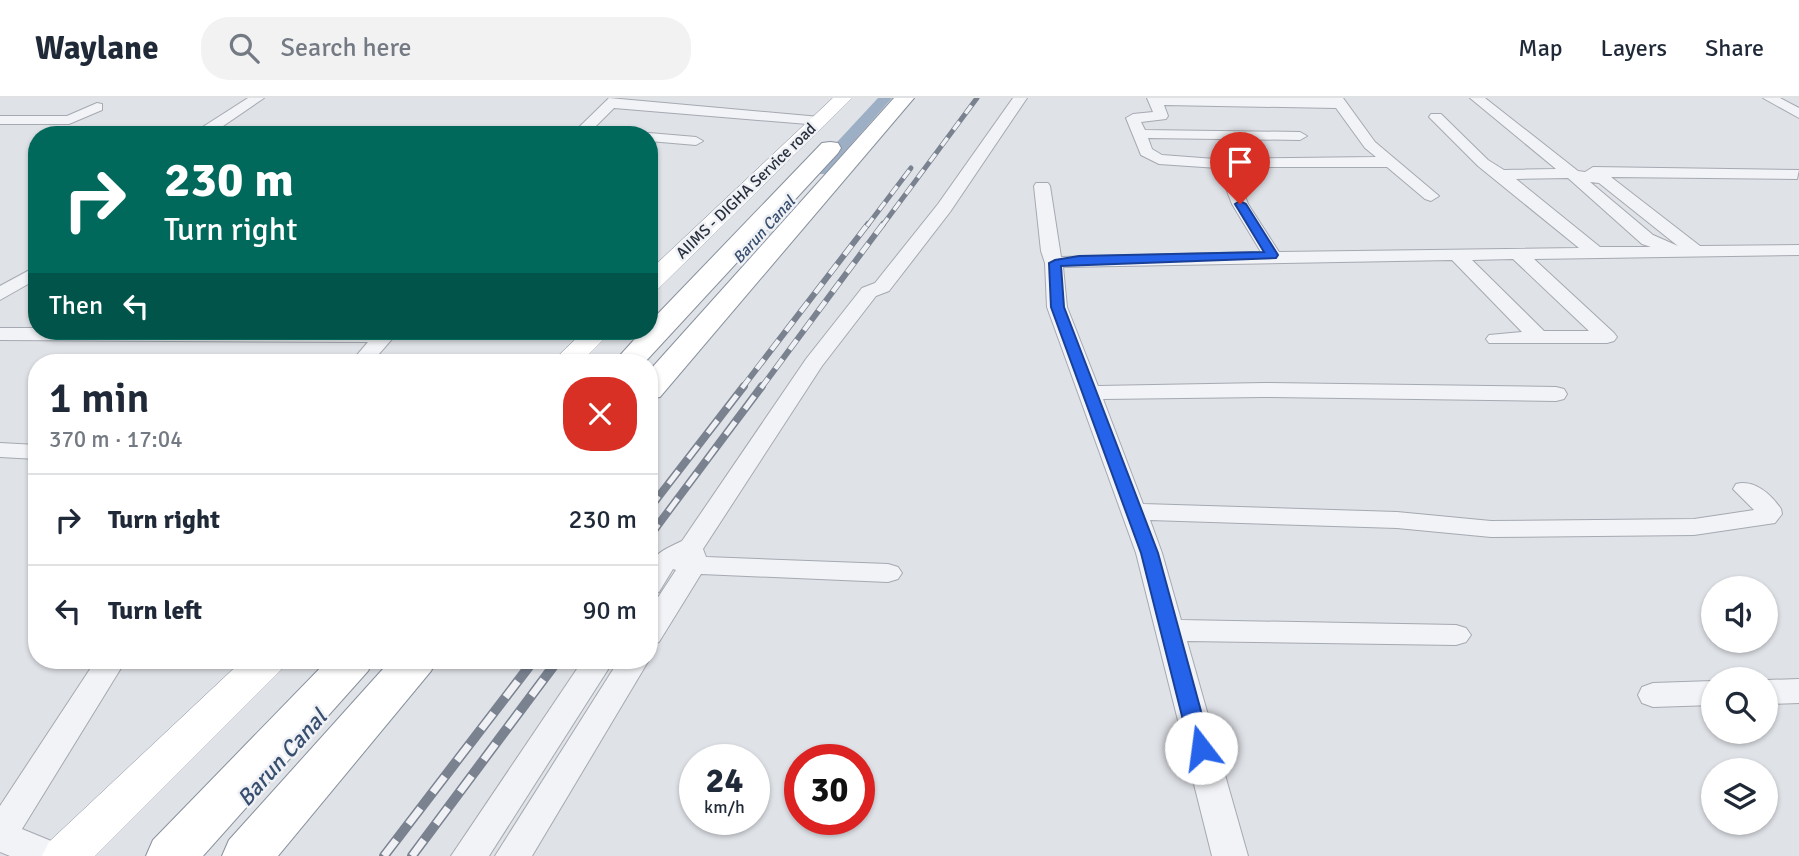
<!DOCTYPE html>
<html lang="en">
<head>
<meta charset="utf-8">
<style>
	:root { --surface:#fff; --page:#f2f2f3; --text:#1f2937; --muted:#747a83; --line:#e0e1e3 }
	body { margin:0; font-family:Signika,sans-serif; background:var(--page); color:var(--text); height:100vh; display:flex; flex-direction:column; font-size:26px; white-space:nowrap }
	* { box-sizing:border-box; margin:0 }
	p { font-size:23px; color:var(--muted) }
	.icon { flex:none; width:38px; height:38px; fill:none; stroke:currentColor; stroke-width:2; stroke-linecap:round; stroke-linejoin:round }
	.map { position:relative; flex:1; overflow:hidden }
	.side { position:absolute; left:28px; top:256px; width:630px; height:315px; display:flex; flex-direction:column; background:var(--surface); border-radius:28px; box-shadow:0 2px 5px #0004 }
	.side>* { flex:none }
	.hud { position:absolute; left:28px; top:28px; width:630px; height:214px; border-radius:28px; box-shadow:0 2px 5px #0004; background:#00695c; color:#fff; overflow:hidden }
	.buttons { position:absolute; left:1701px; top:478px; display:grid; gap:14px }
	.buttons a { display:grid; place-items:center; width:77px; height:77px; border-radius:50%; background:var(--surface); box-shadow:0 2px 5px #0004; font-size:35px }
	.speed { position:absolute; left:679px; top:646px; display:flex; gap:14px; font-size:35px; font-weight:700; text-align:center }
	.speed>* { display:grid; place-content:center; width:91px; height:91px; border-radius:50%; background:var(--surface); box-shadow:0 2px 5px #0004; line-height:1 }
	.speed small { font-size:18px; font-weight:400 }
	.speed .limit { border:10px solid #d22; background:#fff; color:#111 }
	.pin { position:absolute; display:grid; place-items:center; width:60px; height:60px; color:#fff; margin:-72px -30px; border-radius:50% 50% 50% 0; rotate:-45deg; box-shadow:0 0 7px #0007 }
	.pin .icon { rotate:45deg }
	.me { position:absolute; width:77px; margin:-38px; rotate:345deg; stroke-linejoin:round; filter:drop-shadow(0 0 5px #0008) }
	.turn { display:flex; align-items:center; gap:24px; height:147px; padding:0 21px; font-size:32px }
	.turn .icon { width:91px; height:91px; stroke-width:2.5 }
	.turn b { display:block; font-size:49px; line-height:60px }
	.then { display:flex; align-items:center; height:66px; padding:0 21px; background:#0003; gap:14px; font-size:26px }
	.round { display:grid; place-items:center; flex:none; width:74px; height:74px; border-radius:28px; background:var(--page) }
	.overview { display:flex; align-items:center; justify-content:space-between; height:119px; padding:0 21px }
	h1 { font-size:42px; font-weight:600; line-height:52px }
	ul { padding:0; list-style:none }
	li { display:flex; align-items:center; gap:21px; height:91px; padding:0 21px; border-top:2px solid var(--line) }
	li div { flex:1 }
	li b { display:block; font-size:26px }
	li em { font-style:normal }
	header { display:flex; align-items:center; gap:42px; box-sizing:border-box; height:98px; padding:0 35px; background:var(--surface); border-bottom:2px solid var(--line) }
	header strong { font-size:33px }
	nav { display:flex; gap:38px; margin-inline-start:auto; font-size:24px }
	.search { width:490px; height:63px; background:var(--page); display:flex; align-items:center; gap:18px; box-sizing:border-box; padding:0 24px; border-radius:28px; color:var(--muted); font-size:26px }
	.map>svg:first-child { display:block }
	.lines { fill:none; stroke-linecap:round; stroke-linejoin:round }
	.canal { fill:#9dafc5; fill-rule:evenodd }
	.minor-casing { stroke:#a5a9b1; stroke-width:2 }
	.major-casing { stroke:#a0a6b2; stroke-width:1 }
	.highway-casing { stroke:#88909d; stroke-width:2 }
	.minor { fill:#f2f3f6; fill-rule:evenodd }
	.major { fill:#fff; fill-rule:evenodd }
	.highway { fill:#fff; fill-rule:evenodd }
	.rail-far3-casing { stroke:#7a8290; stroke-width:5 }
	.rail-far2-casing { stroke:#7a8290; stroke-width:6 }
	.rail-far1-casing { stroke:#7a8290; stroke-width:8 }
	.rail-casing { stroke:#7a8290; stroke-width:10 }
	.rail-far3 { stroke:#eff1f5; stroke-width:3.5; stroke-dasharray:10; stroke-linecap:butt }
	.rail-far2 { stroke:#eff1f5; stroke-width:4.5; stroke-dasharray:12; stroke-linecap:butt }
	.rail-far1 { stroke:#eff1f5; stroke-width:5; stroke-dasharray:16; stroke-linecap:butt }
	.rail { stroke:#eff1f5; stroke-width:7; stroke-dasharray:20; stroke-linecap:butt }
	.route { fill:#2563eb; stroke:#184099; stroke-width:2 }
	.labels { text-anchor:middle; dominant-baseline:central; stroke-width:5; stroke-linejoin:round; paint-order:stroke }
	.far-street-label { font-size:16px; fill:#29303d; stroke:#eff1f5 }
	.far-water-label { font-size:16px; font-style:italic; fill:#374e6e; stroke:#eff1f5 }
	.near-water-label { font-size:23px; font-style:italic; fill:#374e6e; stroke:#eff1f5 }
</style>
</head>
<body>
<header>
<strong>Waylane</strong>
<div class="search"><svg class="icon" aria-label="search" viewBox="0 0 24 24"><circle cx="10" cy="10" r="6"/><path d="M15 15l6 6"/></svg>Search here</div>
<nav><a>Map</a><a>Layers</a><a>Share</a></nav>
</header>
<div class="map">
<svg width="1799" height="758" viewBox="0 0 1799 758">
	<rect width="100%" height="100%" fill="#dfe2e7"/>
	<g class="lines">
		<path class="canal" d="M878,0H892L825,76H813L811,73L813,70Z"/>
		<defs>
			<g id="minor">
				<path d="M248,0H264L210,37H197L198,32Z"/>
				<path d="M609,0L820,19L827,23L820,27L614,10L593,31L613,33L620,37H571Z"/>
				<path d="M1013,0H1027L950,114L889,193L876,198L822,268L703,451L706,459L888,466L898,469L902,475L898,481L888,484L701,476L659,544L649,547V513L676,472L673,471L659,494L649,496C649,461 649,458 682,443L806,261L862,190L875,185L938,106Z"/>
				<path d="M1147,0H1343L1375,44L1439,98L1431,103L1425,101L1387,69H1233L1248,106L1279,154L1579,150L1478,68L1429,19L1431,16H1441L1488,62L1504,72L1556,71L1470,0H1485L1578,73L1585,74L1593,69L1799,72L1797,81L1611,79L1700,148L1799,147V157L1534,161L1614,235L1617,239L1614,243L1607,245H1489L1486,241L1489,237L1522,234L1452,162L1063,169L1067,209L1098,288L1264,285L1556,289L1564,291L1567,296L1564,301L1556,303L1264,299L1103,301L1143,406L1397,414L1491,423L1694,421L1754,412L1733,391L1736,386C1754,381 1771,396 1781,411L1782,416L1775,425L1694,437L1491,439L1397,430L1150,422L1162,455L1181,522L1456,527L1466,530L1471,537L1466,544L1456,547L1187,543L1248,758H1212L1136,455L1047,209L1045,165L1041,153L1034,88L1036,85H1048L1050,88L1061,159L1261,154L1232,106L1218,70L1159,66L1141,57L1126,20L1133,16L1153,14ZM1164,7L1336,10L1365,50L1376,59L1215,61L1162,57L1152,51L1148,40L1300,42L1307,38L1300,34L1145,32L1141,24L1166,21L1168,18ZM1568,80L1642,146L1651,149H1600L1516,81ZM1590,84L1599,85L1678,148L1653,137ZM1513,161L1589,233H1544L1472,162Z"/>
				<path d="M1763,0H1780L1799,10V20Z"/>
				<path d="M97,5L102,6V12L69,26H0V18H67Z"/>
				<path d="M649,35L696,39L703,43L696,47L649,43V37H643Z"/>
				<path d="M37,168V181L0,202V188Z"/>
				<path d="M0,230H37V233H399L372,264H351L368,244L0,242Z"/>
				<path d="M0,345L37,347V361L0,359Z"/>
				<path d="M96,562H126L22,731L61,747L66,758H10L0,754V708Z"/>
				<path d="M583,562H614L489,758H451Z"/>
				<path d="M619,562H649L532,758H495Z"/>
				<path d="M1799,581V605L1766,606V582Z"/>
				<path d="M1713,583V607L1653,609L1642,605L1638,597L1642,589L1653,585Z"/>
			</g>
			<g id="major">
				<path d="M833,0H852L658,191L649,193V173Z"/>
				<path d="M584,233H612L581,264H552Z"/>
				<path d="M243,562H286L281,572L95,758H42L49,744Z"/>
			</g>
			<g id="highway">
				<path d="M894,0H914L660,299L649,301V273Z"/>
				<path d="M830,44L838,45L841,50L838,55L645,264H614L642,233H649V225L822,45Z"/>
				<path d="M328,562H374L368,573L203,758H146L153,742Z"/>
				<path d="M391,562H437L431,573L278,758H222L229,742Z"/>
			</g>
		</defs>
		<use href="#minor" class="minor-casing"/>
		<use href="#major" class="major-casing"/>
		<use href="#highway" class="highway-casing"/>
		<use href="#minor" class="minor"/>
		<use href="#major" class="major"/>
		<use href="#highway" class="highway"/>
		<defs>
			<g id="rail-far3">
				<path d="M867,128L911,70"/>
				<path d="M882,128L977,0"/>
			</g>
			<g id="rail-far2">
				<path d="M742,290L868,126"/>
				<path d="M761,290L883,126"/>
			</g>
			<g id="rail-far1">
				<path d="M649,411L744,288"/>
				<path d="M649,439L762,288"/>
			</g>
			<g id="rail">
				<path d="M384,758L534,562"/>
				<path d="M412,758L558,562"/>
			</g>
		</defs>
		<use href="#rail-far3" class="rail-far3-casing"/>
		<use href="#rail-far2" class="rail-far2-casing"/>
		<use href="#rail-far1" class="rail-far1-casing"/>
		<use href="#rail" class="rail-casing"/>
		<use href="#rail-far3" class="rail-far3"/>
		<use href="#rail-far2" class="rail-far2"/>
		<use href="#rail-far1" class="rail-far1"/>
		<use href="#rail" class="rail"/>
	</g>
	<path class="route" d="M1240,103L1246,106L1278,157L1276,160L1061,168L1064,209L1158,455L1211,650L1208,656L1201,658L1193,656L1190,650L1141,455L1051,209L1049,165L1055,162L1079,158L1264,154L1235,106Z"/>
	<g class="labels">
		<g class="far-street-label">
			<text transform="translate(746 93) rotate(-44)">AIIMS - DIGHA Service road</text>
		</g>
		<g class="far-water-label">
			<text transform="translate(764 132) rotate(-48)">Barun Canal</text>
		</g>
		<g class="near-water-label">
			<text transform="translate(282 660) rotate(-48)">Barun Canal</text>
		</g>
	</g>
</svg>
<div class="buttons">
<a><svg class="icon" aria-label="sound" viewBox="0 0 24 24"><path d="M4 9h4l5-4v14l-5-4H4zM17 9q2 3 0 6"/></svg></a>
<a><svg class="icon" aria-label="search" viewBox="0 0 24 24"><circle cx="10" cy="10" r="6"/><path d="M15 15l6 6"/></svg></a>
<a><svg class="icon" aria-label="layers" viewBox="0 0 24 24"><path d="M12 4l9 5-9 5-9-5zM3 14l9 5 9-5"/></svg></a>
</div>
<div class="speed"><div>24<small>km/h</small></div><div class="limit">30</div></div>
<div class="pin" style="left:1240px;top:106px;background:#d93025"><svg class="icon" aria-label="arrive" viewBox="0 0 24 24"><path d="M6 21V4h12l-3 4 3 4H6"/></svg></div>
<svg class="me" style="left:1201px;top:650px" viewBox="-20 -20 40 40"><circle r="19" fill="#fff"/><path d="M0-13L10 11 0 6-10 11z" fill="#2563eb"/></svg>
<div class="hud">
<div class="turn"><svg class="icon" aria-label="right" viewBox="0 0 24 24"><path d="M7 20v-9h11M14 6l5 5-5 5"/></svg><div><b>230 m</b>Turn right</div></div>
<div class="then">Then<svg class="icon" aria-label="left" viewBox="0 0 24 24"><path d="M17 20v-9H6M10 6l-5 5 5 5"/></svg></div>
</div>
<section class="side">
<div class="overview"><div><h1>1 min</h1><p>370 m · 17:04</p></div><a class="round" style="background:#d93025;color:#fff"><svg class="icon" aria-label="close" viewBox="0 0 24 24"><path d="M6 6l12 12M18 6L6 18"/></svg></a></div>
<ul>
<li><svg class="icon" aria-label="right" viewBox="0 0 24 24"><path d="M7 20v-9h11M14 6l5 5-5 5"/></svg><div><b>Turn right</b></div><em>230 m</em></li>
<li><svg class="icon" aria-label="left" viewBox="0 0 24 24"><path d="M17 20v-9H6M10 6l-5 5 5 5"/></svg><div><b>Turn left</b></div><em>90 m</em></li>
</ul>
</section>
</div>
</body>
</html>
